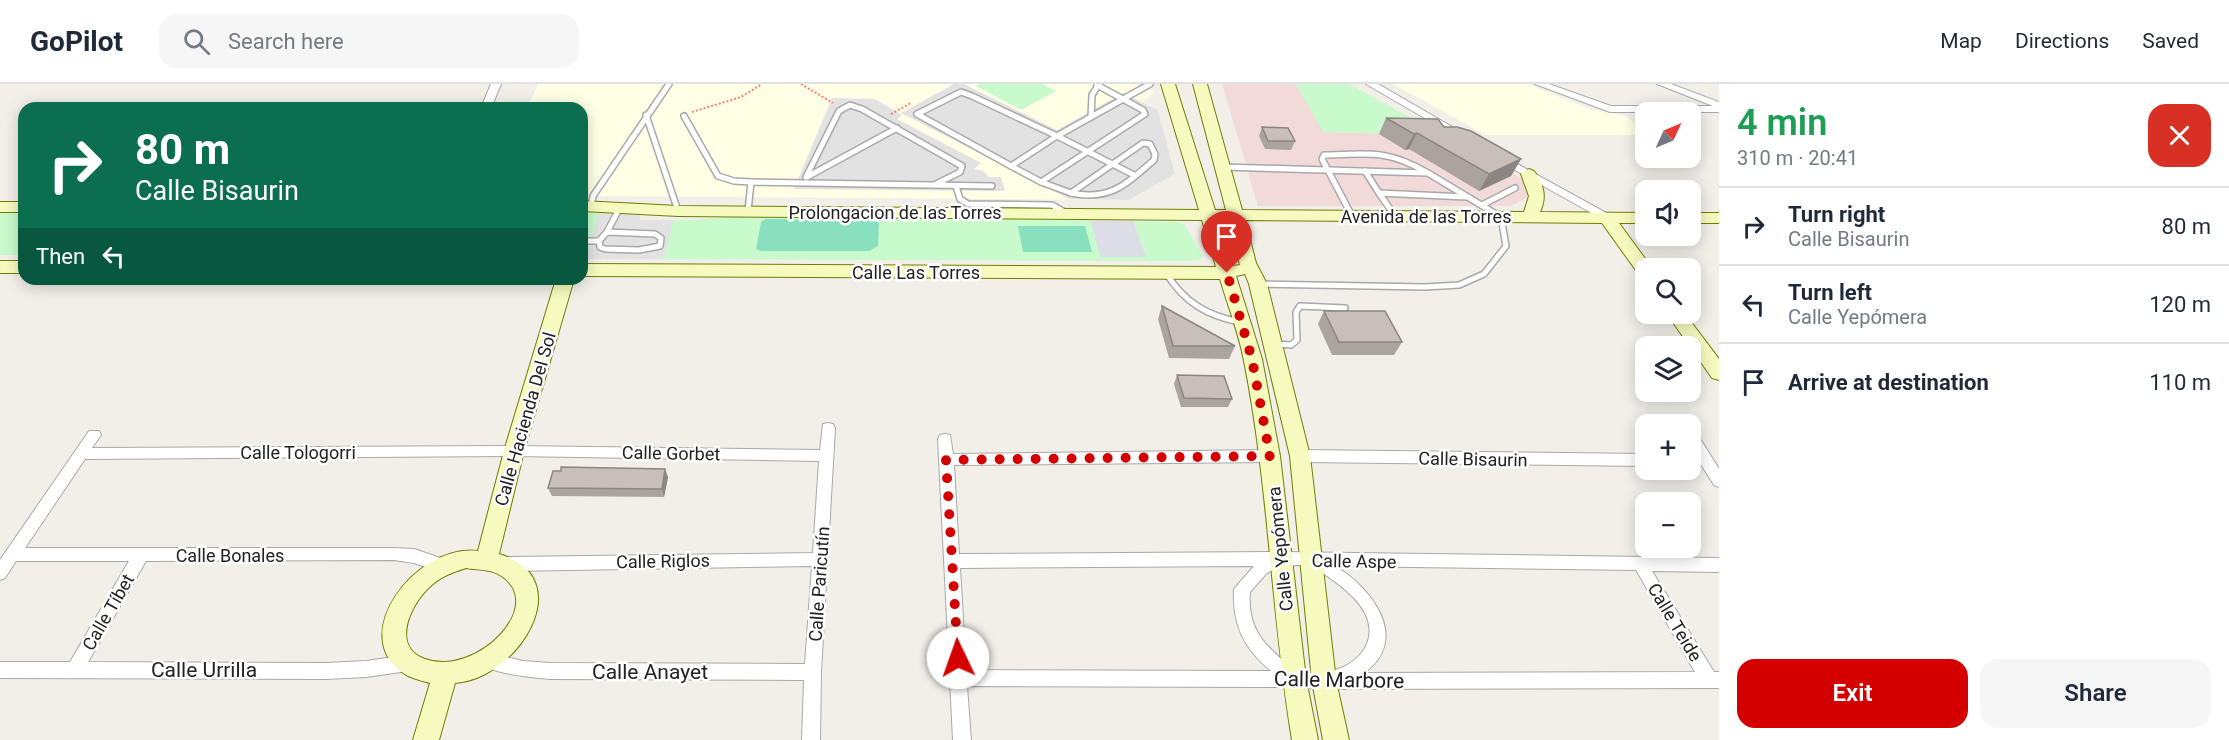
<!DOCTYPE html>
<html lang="en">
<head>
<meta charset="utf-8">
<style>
	:root { --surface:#fff; --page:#f6f6f7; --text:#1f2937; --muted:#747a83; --line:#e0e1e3; --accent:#d40000 }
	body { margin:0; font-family:Roboto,sans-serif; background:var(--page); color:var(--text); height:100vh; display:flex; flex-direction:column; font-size:22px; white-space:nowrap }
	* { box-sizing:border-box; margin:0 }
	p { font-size:20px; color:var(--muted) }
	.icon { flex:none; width:33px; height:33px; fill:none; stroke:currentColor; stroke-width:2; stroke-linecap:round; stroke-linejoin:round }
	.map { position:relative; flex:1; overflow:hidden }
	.sheet { display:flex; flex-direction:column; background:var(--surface); width:510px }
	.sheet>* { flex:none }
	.top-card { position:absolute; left:18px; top:18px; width:570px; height:183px; border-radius:18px; box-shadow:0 3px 15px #0003; background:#0b6e4f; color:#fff; overflow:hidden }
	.needle { width:39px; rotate:46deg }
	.tools { position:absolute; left:1635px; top:18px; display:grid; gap:12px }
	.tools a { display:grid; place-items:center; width:66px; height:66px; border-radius:12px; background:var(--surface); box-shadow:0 3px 15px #0003; font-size:30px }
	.pin { position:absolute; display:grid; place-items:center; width:51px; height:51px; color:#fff; margin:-62px -26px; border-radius:50% 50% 50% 0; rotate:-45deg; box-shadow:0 0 6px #0007 }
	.pin .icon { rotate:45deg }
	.me { position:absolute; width:66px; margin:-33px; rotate:357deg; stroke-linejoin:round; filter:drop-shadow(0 0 4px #0008) }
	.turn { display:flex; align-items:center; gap:21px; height:126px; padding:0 18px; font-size:27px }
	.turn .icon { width:78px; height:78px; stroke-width:2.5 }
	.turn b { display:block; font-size:42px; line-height:51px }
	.then { display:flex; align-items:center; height:57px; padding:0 18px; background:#0003; gap:12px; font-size:22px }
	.round { display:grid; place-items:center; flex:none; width:63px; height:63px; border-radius:18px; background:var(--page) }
	.headline { display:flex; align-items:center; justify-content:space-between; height:102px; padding:0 18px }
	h1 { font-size:36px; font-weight:600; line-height:45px; color:#1e9e55 }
	.cta { display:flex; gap:12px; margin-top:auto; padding:12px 18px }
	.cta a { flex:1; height:69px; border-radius:18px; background:var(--accent); color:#fff; font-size:24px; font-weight:600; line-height:69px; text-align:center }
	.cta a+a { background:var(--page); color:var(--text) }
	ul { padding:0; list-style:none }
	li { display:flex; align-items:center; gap:18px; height:78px; padding:0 18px; border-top:2px solid var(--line) }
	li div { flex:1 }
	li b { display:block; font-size:22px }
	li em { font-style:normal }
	header { display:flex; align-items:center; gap:36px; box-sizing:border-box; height:84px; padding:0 30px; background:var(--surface); border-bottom:2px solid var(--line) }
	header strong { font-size:28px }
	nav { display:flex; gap:33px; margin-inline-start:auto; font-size:21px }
	.search { width:420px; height:54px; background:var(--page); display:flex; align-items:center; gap:15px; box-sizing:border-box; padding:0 21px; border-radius:18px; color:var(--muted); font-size:22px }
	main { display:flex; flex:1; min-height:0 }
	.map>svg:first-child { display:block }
	.commercial { fill:#f2dad9 }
	.education { fill:#ffffe5 }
	.park { fill:#c8facc }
	.pitch { fill:#88e0be }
	.parking { fill:#e2e2e2 }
	.plaza { fill:#dddde8 }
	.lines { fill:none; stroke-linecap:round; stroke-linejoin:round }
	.lane-casing { stroke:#a9a9a9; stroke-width:8 }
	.street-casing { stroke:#a9a9a9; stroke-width:2 }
	.secondary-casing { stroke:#707d05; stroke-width:2 }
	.path { stroke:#fa8072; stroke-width:2; stroke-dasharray:2 2; stroke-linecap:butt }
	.lane { stroke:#fff; stroke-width:5 }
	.street { fill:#fff; fill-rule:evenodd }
	.secondary { fill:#f7fabf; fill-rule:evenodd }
	.wall { fill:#aba49e }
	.shaded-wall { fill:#8b8681 }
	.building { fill:#c7bfb8; stroke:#8b8681; stroke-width:1.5 }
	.route { stroke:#d40000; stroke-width:10; stroke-dasharray:0 18 }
	.labels { text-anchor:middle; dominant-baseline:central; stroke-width:5; stroke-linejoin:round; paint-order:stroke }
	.street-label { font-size:18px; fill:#222; stroke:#fff }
	.near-street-label { font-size:21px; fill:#222; stroke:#fff }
</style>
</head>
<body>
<header>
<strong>GoPilot</strong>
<div class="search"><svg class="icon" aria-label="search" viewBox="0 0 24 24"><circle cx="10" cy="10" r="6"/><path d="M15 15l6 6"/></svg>Search here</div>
<nav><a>Map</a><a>Directions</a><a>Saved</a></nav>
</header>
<main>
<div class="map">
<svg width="1719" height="656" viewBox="0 0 1719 656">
	<rect width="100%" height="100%" fill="#f2efe9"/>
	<path class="commercial" d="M1222,0H1296L1324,48L1442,51L1532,100L1534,110L1511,122H1258Z"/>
	<g class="education">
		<path d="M538,0H1138L1154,8L1143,18L1158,26L1175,90L1129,116L582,112V24H527Z"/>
		<path d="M1393,0H1527L1590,25L1627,32L1645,51H1486Z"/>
	</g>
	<g class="park">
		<path d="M980,0H1042L1056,7L1021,26L976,2Z"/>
		<path d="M1296,0H1349L1442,51L1323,48Z"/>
		<rect x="0" y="125" width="24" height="46"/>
		<path d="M582,126L640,128V136H691L763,131L1178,138L1185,141L1203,173L1200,176L1189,177L582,175Z"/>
	</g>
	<g class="pitch">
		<path d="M766,135L873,136L879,139L878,162L869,167H761L756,165L761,138Z"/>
		<path d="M1018,142H1085L1092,168H1023Z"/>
	</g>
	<g class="parking">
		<path d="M954,0H964L1057,46L1123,9L1158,26L1175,90L1129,116L1069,115L901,29Z"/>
		<path d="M832,14L875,15L902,31L897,35L981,79L974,85L983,87L989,93H1001L1005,107L794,105Z"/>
		<path d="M599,127L640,128V136H673L664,175H586Z"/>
	</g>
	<path class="plaza" d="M1091,137H1133L1146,173H1100Z"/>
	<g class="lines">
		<defs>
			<g id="lane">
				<path d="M961,8L972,12L1057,52L1011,82L917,30Z"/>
				<path d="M646,31L678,127"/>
				<path d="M684,32L718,92L734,97L751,98"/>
				<path d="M1091,33L1092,11L1099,0"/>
				<path d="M1143,59L1150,60L1155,70L1154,76C1126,100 1111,117 1071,109Z"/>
				<path d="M1011,82L1041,98L1145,30L1143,26L1097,1"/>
				<path d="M1223,83L1428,89L1501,133L1506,162L1484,190L1459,201L1425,203L1259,200"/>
				<path d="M1365,87L1379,109"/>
				<path d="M1134,91L1057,52L1150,0"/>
				<path d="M806,93L839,27L850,21L862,25L962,82L960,88L934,101"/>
				<path d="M807,93L897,44"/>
				<path d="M1041,98L1071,109"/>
				<path d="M956,102L960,115L968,120L1052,121L1066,129"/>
				<path d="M1482,121L1515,104"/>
				<path d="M591,122L593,112L669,0"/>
				<path d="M748,127L751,98L992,102"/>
				<path d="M1352,132L1322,75L1324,71C1367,70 1387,65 1426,88"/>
				<path d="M1395,132L1379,109L1466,113"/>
				<path d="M607,148L619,125"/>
				<path d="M607,148L655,150L661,154L660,162L639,166L605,165L600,163L599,157Z"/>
				<path d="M582,157H599"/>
				<path d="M1166,189C1184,218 1207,232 1240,238"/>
				<path d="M1273,260L1291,261L1297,256L1296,228L1300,222L1345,224"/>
			</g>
			<g id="street">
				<path d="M491,0H501L491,24H481Z"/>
				<path d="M1366,0H1378L1468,52L1467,54H1459Z"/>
				<path d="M1535,0H1549L1611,22H1713L1657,0H1671L1719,18V28H1610Z"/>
				<path d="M1501,71L1610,131L1612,133L1610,135H1602L1497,76L1496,74Z"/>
				<path d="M828,339L833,340L835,344L821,588L820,656H802L804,596L550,595C527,593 505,591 483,582L481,577L483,572L489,569L523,577L550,579L805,580L812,482L505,487L500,485L497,480L500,475L505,473L813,469L819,377L514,372L85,375L25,464H394L414,465L449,477L452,482L449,487L444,489L414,479L394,476L146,477L88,578L326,579L366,577L408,571L414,574L416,579L414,584L408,587L366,593L326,595L0,594V578H70L129,477H16L5,494L0,496V476L89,347H99L101,351L92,364L514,362L820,366L823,340Z"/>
				<path d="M945,350L950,351L953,370L1270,366L1275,368L1277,372L1275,376L1270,378L954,381L959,470L1280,468L1719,474V488L1652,487L1714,588H1719V604L1324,605L1294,603L967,602L971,656H953L938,355L940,351ZM1254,482L1234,505C1232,540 1244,565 1271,587L966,586L960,484ZM1280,482C1288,482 1301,480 1308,482C1322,487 1341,501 1353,513C1396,556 1347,599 1299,587C1291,585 1280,574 1274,568C1255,551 1248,533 1250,508L1267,489ZM1335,482L1636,486L1695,588L1364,589C1411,555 1372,504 1335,482Z"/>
				<path d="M1694,352L1699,353L1719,385V403L1714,401L1690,363V353Z"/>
				<path d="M1300,366L1646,370V382L1300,378L1295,376L1293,372L1295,368Z"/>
			</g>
			<g id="secondary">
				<path d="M1161,0H1175L1215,126H1226L1193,0H1207L1242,126L1524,128L1529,112L1521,90L1529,85L1534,87C1544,101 1547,113 1540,128L1646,129V139H1619L1652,184H1646V193L1640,192L1602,139L1245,136L1256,179L1267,200L1310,372L1336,597L1349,656H1323L1312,597L1290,372L1249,200L1245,190L1236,192L1262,275L1280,372L1306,595L1318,656H1292C1271,530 1269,402 1244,277C1239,250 1228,222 1220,195L582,192V180L1216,183L1202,136L678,132L582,127V117L678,122L1199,126ZM1218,136H1228L1240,181L1233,182Z"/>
				<rect x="0" y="118" width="24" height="10"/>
				<rect x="1690" y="129" width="29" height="10"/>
				<rect x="0" y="177" width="24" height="12"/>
				<path d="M556,195H574L524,367L499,470C581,494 518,595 455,599L439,656H413L430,599C423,597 415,595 408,592C343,556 415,459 478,467L504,367ZM466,484C476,486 489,485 498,490C551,519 476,594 425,575C389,562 412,517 433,500C442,492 454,488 466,484Z"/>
				<path d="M1667,230H1685L1719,275V296L1712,294Z"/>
			</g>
		</defs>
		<use href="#lane" class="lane-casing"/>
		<use href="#street" class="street-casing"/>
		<use href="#secondary" class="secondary-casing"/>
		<g class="path">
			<path d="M801,0L833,19"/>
			<path d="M692,28L741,13L762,0"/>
			<path d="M891,30L911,19"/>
		</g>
		<use href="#lane" class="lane"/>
		<use href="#street" class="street"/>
		<use href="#secondary" class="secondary"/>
	</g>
	<g class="wall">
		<path d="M1386,34L1444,43L1521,75L1511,92L1479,107L1409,65L1405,66L1379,50Z"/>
		<path d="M1262,43L1295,57L1291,66L1265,65L1259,52Z"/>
		<path d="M1162,222L1235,262L1229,275L1169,274L1158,235Z"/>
		<path d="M1324,227L1402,258L1394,271H1332L1318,240Z"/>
		<path d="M1177,291L1232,315L1228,323H1181L1174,300Z"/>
		<path d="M668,393L664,413L552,412L548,404Z"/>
	</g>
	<g class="shaded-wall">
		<path d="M1417,49L1409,65L1405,66L1414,50Z"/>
		<path d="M1521,75L1511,92L1479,107L1489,90Z"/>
		<path d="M665,385L668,393L664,413L662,405Z"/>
	</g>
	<g class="building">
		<path d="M1386,34L1438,35L1444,43H1457L1471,47L1521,75L1489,90L1417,49L1414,50Z"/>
		<path d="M1262,43L1288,44L1295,57H1268Z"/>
		<path d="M1162,222L1235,262H1173Z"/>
		<path d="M1324,227H1385L1402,258H1339Z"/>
		<path d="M1177,291L1224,292L1232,315L1184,314Z"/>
		<path d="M561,383L665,385L662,405L548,404L553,387H561Z"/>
	</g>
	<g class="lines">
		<path class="route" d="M958,574L946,376L1270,372L1252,275L1227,189"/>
	</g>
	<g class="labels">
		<g class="street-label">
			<text x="895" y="128">Prolongacion de las Torres</text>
			<text x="1426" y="132">Avenida de las Torres</text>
			<text x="916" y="188">Calle Las Torres</text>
			<text transform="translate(525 335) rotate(-74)">Calle Hacienda Del Sol</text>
			<text x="298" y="368">Calle Tologorri</text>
			<text transform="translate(671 369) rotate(1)">Calle Gorbet</text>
			<text transform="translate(1473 375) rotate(1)">Calle Bisaurin</text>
			<text transform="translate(1280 465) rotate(-96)">Calle Yepómera</text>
			<text x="230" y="471">Calle Bonales</text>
			<text transform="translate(663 477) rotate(-1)">Calle Riglos</text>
			<text transform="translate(1354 477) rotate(1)">Calle Aspe</text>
			<text transform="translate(819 500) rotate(-86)">Calle Paricutín</text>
			<text transform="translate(108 528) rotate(-60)">Calle Tíbet</text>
			<text transform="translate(1675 538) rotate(59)">Calle Teide</text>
		</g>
		<g class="near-street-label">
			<text x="204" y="586">Calle Urrilla</text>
			<text x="650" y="588">Calle Anayet</text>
			<text transform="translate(1339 596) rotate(1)">Calle Marbore</text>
		</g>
	</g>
</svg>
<div class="tools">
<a><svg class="needle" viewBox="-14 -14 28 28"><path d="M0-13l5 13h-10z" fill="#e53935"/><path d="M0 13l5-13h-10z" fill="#747a83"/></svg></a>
<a><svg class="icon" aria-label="sound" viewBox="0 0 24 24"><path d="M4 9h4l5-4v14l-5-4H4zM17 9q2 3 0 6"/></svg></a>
<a><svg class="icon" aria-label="search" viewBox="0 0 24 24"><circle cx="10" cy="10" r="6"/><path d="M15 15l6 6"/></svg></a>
<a><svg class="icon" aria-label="layers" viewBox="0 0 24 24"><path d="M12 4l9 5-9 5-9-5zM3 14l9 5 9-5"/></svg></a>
<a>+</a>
<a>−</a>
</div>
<div class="pin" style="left:1227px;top:189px;background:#d93025"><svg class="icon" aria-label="arrive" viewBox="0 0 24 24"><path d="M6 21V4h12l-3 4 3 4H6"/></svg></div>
<svg class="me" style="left:958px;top:574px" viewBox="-20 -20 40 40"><circle r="19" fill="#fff"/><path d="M0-13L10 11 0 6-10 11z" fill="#d40000"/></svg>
<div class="top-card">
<div class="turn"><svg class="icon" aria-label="right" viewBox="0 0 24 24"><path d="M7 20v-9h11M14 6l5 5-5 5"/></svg><div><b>80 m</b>Calle Bisaurin</div></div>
<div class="then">Then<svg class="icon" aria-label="left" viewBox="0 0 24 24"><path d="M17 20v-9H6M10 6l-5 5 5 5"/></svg></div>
</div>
</div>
<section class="sheet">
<div class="headline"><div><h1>4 min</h1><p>310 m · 20:41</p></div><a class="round" style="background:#d93025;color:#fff"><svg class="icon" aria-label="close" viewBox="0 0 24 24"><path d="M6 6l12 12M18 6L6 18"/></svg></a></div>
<ul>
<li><svg class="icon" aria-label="right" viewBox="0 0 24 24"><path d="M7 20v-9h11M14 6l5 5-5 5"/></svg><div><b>Turn right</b><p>Calle Bisaurin</p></div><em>80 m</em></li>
<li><svg class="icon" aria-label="left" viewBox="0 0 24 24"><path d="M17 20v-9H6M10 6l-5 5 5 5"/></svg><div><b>Turn left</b><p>Calle Yepómera</p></div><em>120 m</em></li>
<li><svg class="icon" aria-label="arrive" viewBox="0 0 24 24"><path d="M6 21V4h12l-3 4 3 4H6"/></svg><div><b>Arrive at destination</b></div><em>110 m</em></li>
</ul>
<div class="cta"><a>Exit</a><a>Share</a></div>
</section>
</main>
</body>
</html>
